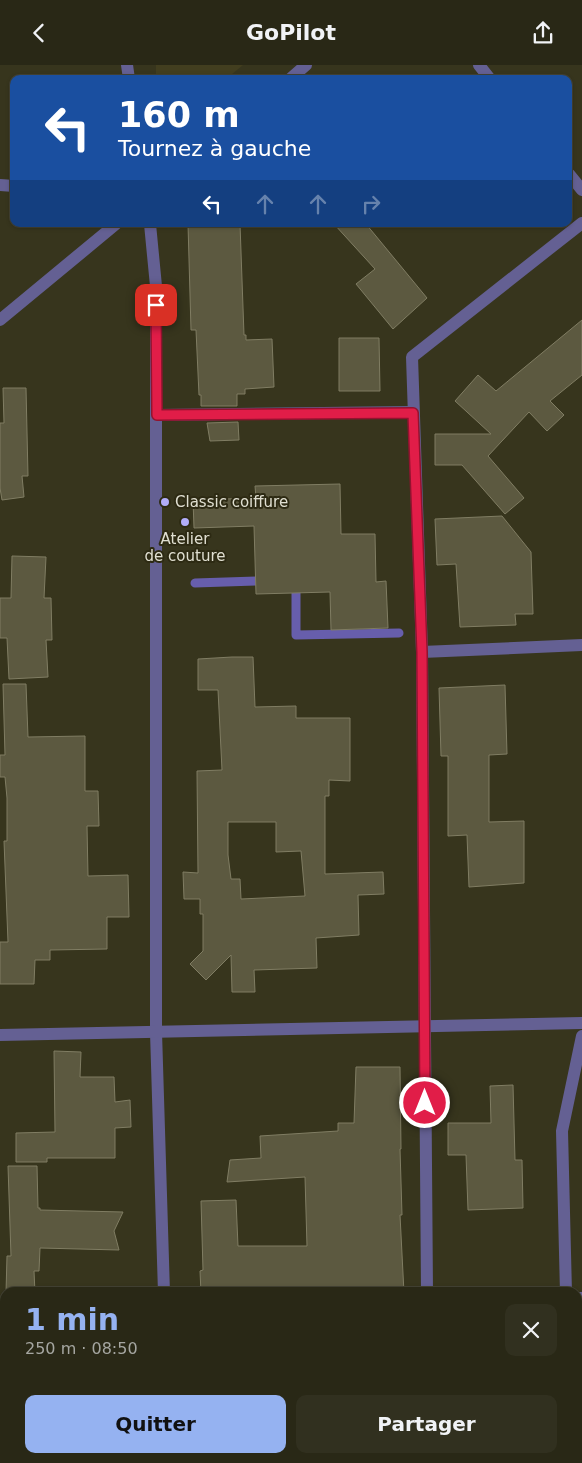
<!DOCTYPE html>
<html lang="fr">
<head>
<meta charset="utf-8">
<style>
	:root { --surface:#292816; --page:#31301f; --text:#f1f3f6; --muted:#a5a6a1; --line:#454435; --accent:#95b2f1 }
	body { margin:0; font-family:"DejaVu Sans",sans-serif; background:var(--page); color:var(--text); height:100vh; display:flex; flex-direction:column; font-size:19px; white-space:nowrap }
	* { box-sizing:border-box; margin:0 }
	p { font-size:16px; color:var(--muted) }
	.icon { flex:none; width:28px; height:28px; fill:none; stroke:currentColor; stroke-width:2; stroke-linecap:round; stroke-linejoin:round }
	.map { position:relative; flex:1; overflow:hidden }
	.panel { position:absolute; left:0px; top:1222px; width:582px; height:176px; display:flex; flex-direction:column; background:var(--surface); border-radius:15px 15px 0 0; box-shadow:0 1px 4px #0004,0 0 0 1px var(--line) }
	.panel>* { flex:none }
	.top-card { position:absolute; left:10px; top:10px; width:562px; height:152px; border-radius:10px; box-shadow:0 1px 4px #0004,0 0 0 1px var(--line); background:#1a4fa0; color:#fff; overflow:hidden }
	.pin { position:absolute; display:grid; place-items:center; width:42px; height:42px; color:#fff; margin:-21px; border-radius:10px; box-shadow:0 2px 8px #0006 }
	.me { position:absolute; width:55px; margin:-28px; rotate:0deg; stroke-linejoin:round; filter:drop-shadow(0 0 4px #0008) }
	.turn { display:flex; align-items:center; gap:18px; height:105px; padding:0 25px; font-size:22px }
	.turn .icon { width:65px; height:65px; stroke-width:2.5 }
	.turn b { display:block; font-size:35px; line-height:42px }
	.lanes { display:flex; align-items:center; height:48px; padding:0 25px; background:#0003; justify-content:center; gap:25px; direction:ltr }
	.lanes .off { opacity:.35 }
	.round { display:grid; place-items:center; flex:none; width:52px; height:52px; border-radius:10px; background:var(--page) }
	.head { display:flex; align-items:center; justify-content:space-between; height:85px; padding:0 25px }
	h1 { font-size:30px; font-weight:600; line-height:38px; color:var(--accent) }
	.button { display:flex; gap:10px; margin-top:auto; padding:10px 25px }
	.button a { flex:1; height:58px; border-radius:10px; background:var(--accent); color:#111; font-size:20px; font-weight:600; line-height:58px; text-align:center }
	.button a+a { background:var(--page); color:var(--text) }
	header { display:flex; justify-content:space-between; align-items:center; height:65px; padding:0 25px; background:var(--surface); font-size:22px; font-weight:600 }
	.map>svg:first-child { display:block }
	.built { fill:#423e1f }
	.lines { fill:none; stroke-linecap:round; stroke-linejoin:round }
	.stream { stroke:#675eac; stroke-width:9 }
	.building { fill:#5c5940; stroke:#807d63; fill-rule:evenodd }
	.minor { stroke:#646093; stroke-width:12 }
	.route-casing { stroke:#92132f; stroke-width:12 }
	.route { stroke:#e11d48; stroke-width:9 }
	.poi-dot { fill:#b2adf9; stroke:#2d2a13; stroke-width:2 }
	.labels { text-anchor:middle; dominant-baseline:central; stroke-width:4; stroke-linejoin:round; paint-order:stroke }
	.poi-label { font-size:15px; fill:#e0dfd1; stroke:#2d2a13; text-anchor:start }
</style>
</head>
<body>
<header><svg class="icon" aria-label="back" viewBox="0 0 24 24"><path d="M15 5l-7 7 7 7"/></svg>GoPilot<svg class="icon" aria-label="share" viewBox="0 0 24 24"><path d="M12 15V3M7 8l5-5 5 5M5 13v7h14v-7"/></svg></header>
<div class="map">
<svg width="582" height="1398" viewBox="0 0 582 1398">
	<rect width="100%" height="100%" fill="#37351d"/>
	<path class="built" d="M156,0H243L226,14H156Z"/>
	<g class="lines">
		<g class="stream">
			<path d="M296,517V570L399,568"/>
			<path d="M195,518L256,516"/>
		</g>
	</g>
	<g class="building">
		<path d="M188,159H240L244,270H246V275L272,274L274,322L245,324V329H237V341H201V330H199L196,265H191Z"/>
		<path d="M334,159H366L427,233L393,264L356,219L375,204Z"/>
		<path d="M582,255V310L550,336L564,350L547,366L529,347L488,391L524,433L505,449L462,400H435V369H491L455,336L478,310L496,326Z"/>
		<path d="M339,273H379L380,326H339Z"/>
		<path d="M3,323H26L28,411H22L24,432L2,435L0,423V358H4Z"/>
		<path d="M238,357L239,375L210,376L207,358Z"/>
		<path d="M340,419L341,469H375L376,517L386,516L388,563L331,565L330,527L256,529L254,461L194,463L193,435L256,433L255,421Z"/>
		<path d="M502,451L531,487L533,549H515L516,560L460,562L456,499L437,500L435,454Z"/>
		<path d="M12,491L46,492L44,533H51L52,575H46L48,612L9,614L7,573H0V533H11Z"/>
		<path d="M232,592H253L255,642L296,641V653H350V716L329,715V731H325V809L383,807L384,829L358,830L359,870L316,873L317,903L254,905L255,927H232L231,890L206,915L190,899L203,886V849H200V834H184L183,807L198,808L197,706L222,705L218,625H198V594ZM228,757H276V787L301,786L305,831L241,834L240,814H231L228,790Z"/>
		<path d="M3,619H26L28,672L85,671V726H98L99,761H87L88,811L128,810L129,852H107V884L50,885V895H35L34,919H0V877H8L4,776H7V733L5,712H0V690H5Z"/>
		<path d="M505,620L507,689L489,690V757L524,756V818L469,822L467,770L448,771V691H441L439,623Z"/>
		<path d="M54,986L81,987L80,1012H114L115,1037L130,1035L131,1062L115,1063V1093H47V1097H16V1068L55,1067Z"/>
		<path d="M356,1002H400L401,1084H400L402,1150H400L404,1228H201L200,1206L203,1205L201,1136L236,1135L238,1181H307L305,1112L227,1117L230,1095L261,1093L260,1071L338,1066V1058H354Z"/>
		<path d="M513,1020L515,1095H522L523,1143L468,1145L466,1090H448V1058H491L490,1021Z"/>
		<path d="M8,1101H37L38,1143H40V1145L123,1147L114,1166L119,1185L40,1183L39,1206H34L35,1228H6L7,1191H11Z"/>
	</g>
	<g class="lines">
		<g class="minor">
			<path d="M127,0L129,14"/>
			<path d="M479,0L490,14"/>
			<path d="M290,14L306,0"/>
			<path d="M569,109L582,125"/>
			<path d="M0,120L14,121"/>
			<path d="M150,159L156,221V967L164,1228"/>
			<path d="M0,255L116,159"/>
			<path d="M157,350L413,347"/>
			<path d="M422,587L582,580"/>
			<path d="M0,970L582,958"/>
			<path d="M427,1228L422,587L412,292L582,158"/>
			<path d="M566,1228L562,1066L582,971"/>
			<path d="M578,1233H582"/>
			<path d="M170,1394V1398"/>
			<path d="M438,1394V1398"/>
			<path d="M576,1394V1398"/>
		</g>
	</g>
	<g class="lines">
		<defs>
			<path id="route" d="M156,240L157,350L413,348L422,587L425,1038"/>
		</defs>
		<use href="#route" class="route-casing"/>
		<use href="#route" class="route"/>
	</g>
	<g class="poi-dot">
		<circle cx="165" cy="437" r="5"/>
		<circle cx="185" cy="457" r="5"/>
	</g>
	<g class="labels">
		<g class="poi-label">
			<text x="175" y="437">Classic coiffure</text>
			<text x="185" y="474" text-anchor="middle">Atelier<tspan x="185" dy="17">de couture</tspan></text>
		</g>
	</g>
</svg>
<div class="pin" style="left:156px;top:240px;background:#d93025"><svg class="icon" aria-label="arrive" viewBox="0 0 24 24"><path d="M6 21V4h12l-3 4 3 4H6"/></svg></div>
<svg class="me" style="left:425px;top:1038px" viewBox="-20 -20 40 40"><circle r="17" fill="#e11d48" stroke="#fff" stroke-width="3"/><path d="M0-11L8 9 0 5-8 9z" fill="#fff"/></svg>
<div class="top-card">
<div class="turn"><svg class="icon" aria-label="left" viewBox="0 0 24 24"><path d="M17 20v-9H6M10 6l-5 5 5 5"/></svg><div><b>160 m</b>Tournez à gauche</div></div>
<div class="lanes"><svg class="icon" aria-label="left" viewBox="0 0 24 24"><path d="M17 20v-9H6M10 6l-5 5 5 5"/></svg><svg class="icon off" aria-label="ahead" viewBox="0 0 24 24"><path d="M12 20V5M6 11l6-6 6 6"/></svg><svg class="icon off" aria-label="ahead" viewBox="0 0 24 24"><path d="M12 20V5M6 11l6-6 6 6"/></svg><svg class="icon off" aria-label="right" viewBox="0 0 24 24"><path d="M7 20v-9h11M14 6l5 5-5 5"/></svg></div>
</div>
<section class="panel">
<div class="head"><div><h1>1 min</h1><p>250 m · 08:50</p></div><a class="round"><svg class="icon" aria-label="close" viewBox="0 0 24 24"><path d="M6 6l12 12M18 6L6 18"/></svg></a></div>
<div class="button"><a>Quitter</a><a>Partager</a></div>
</section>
</div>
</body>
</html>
